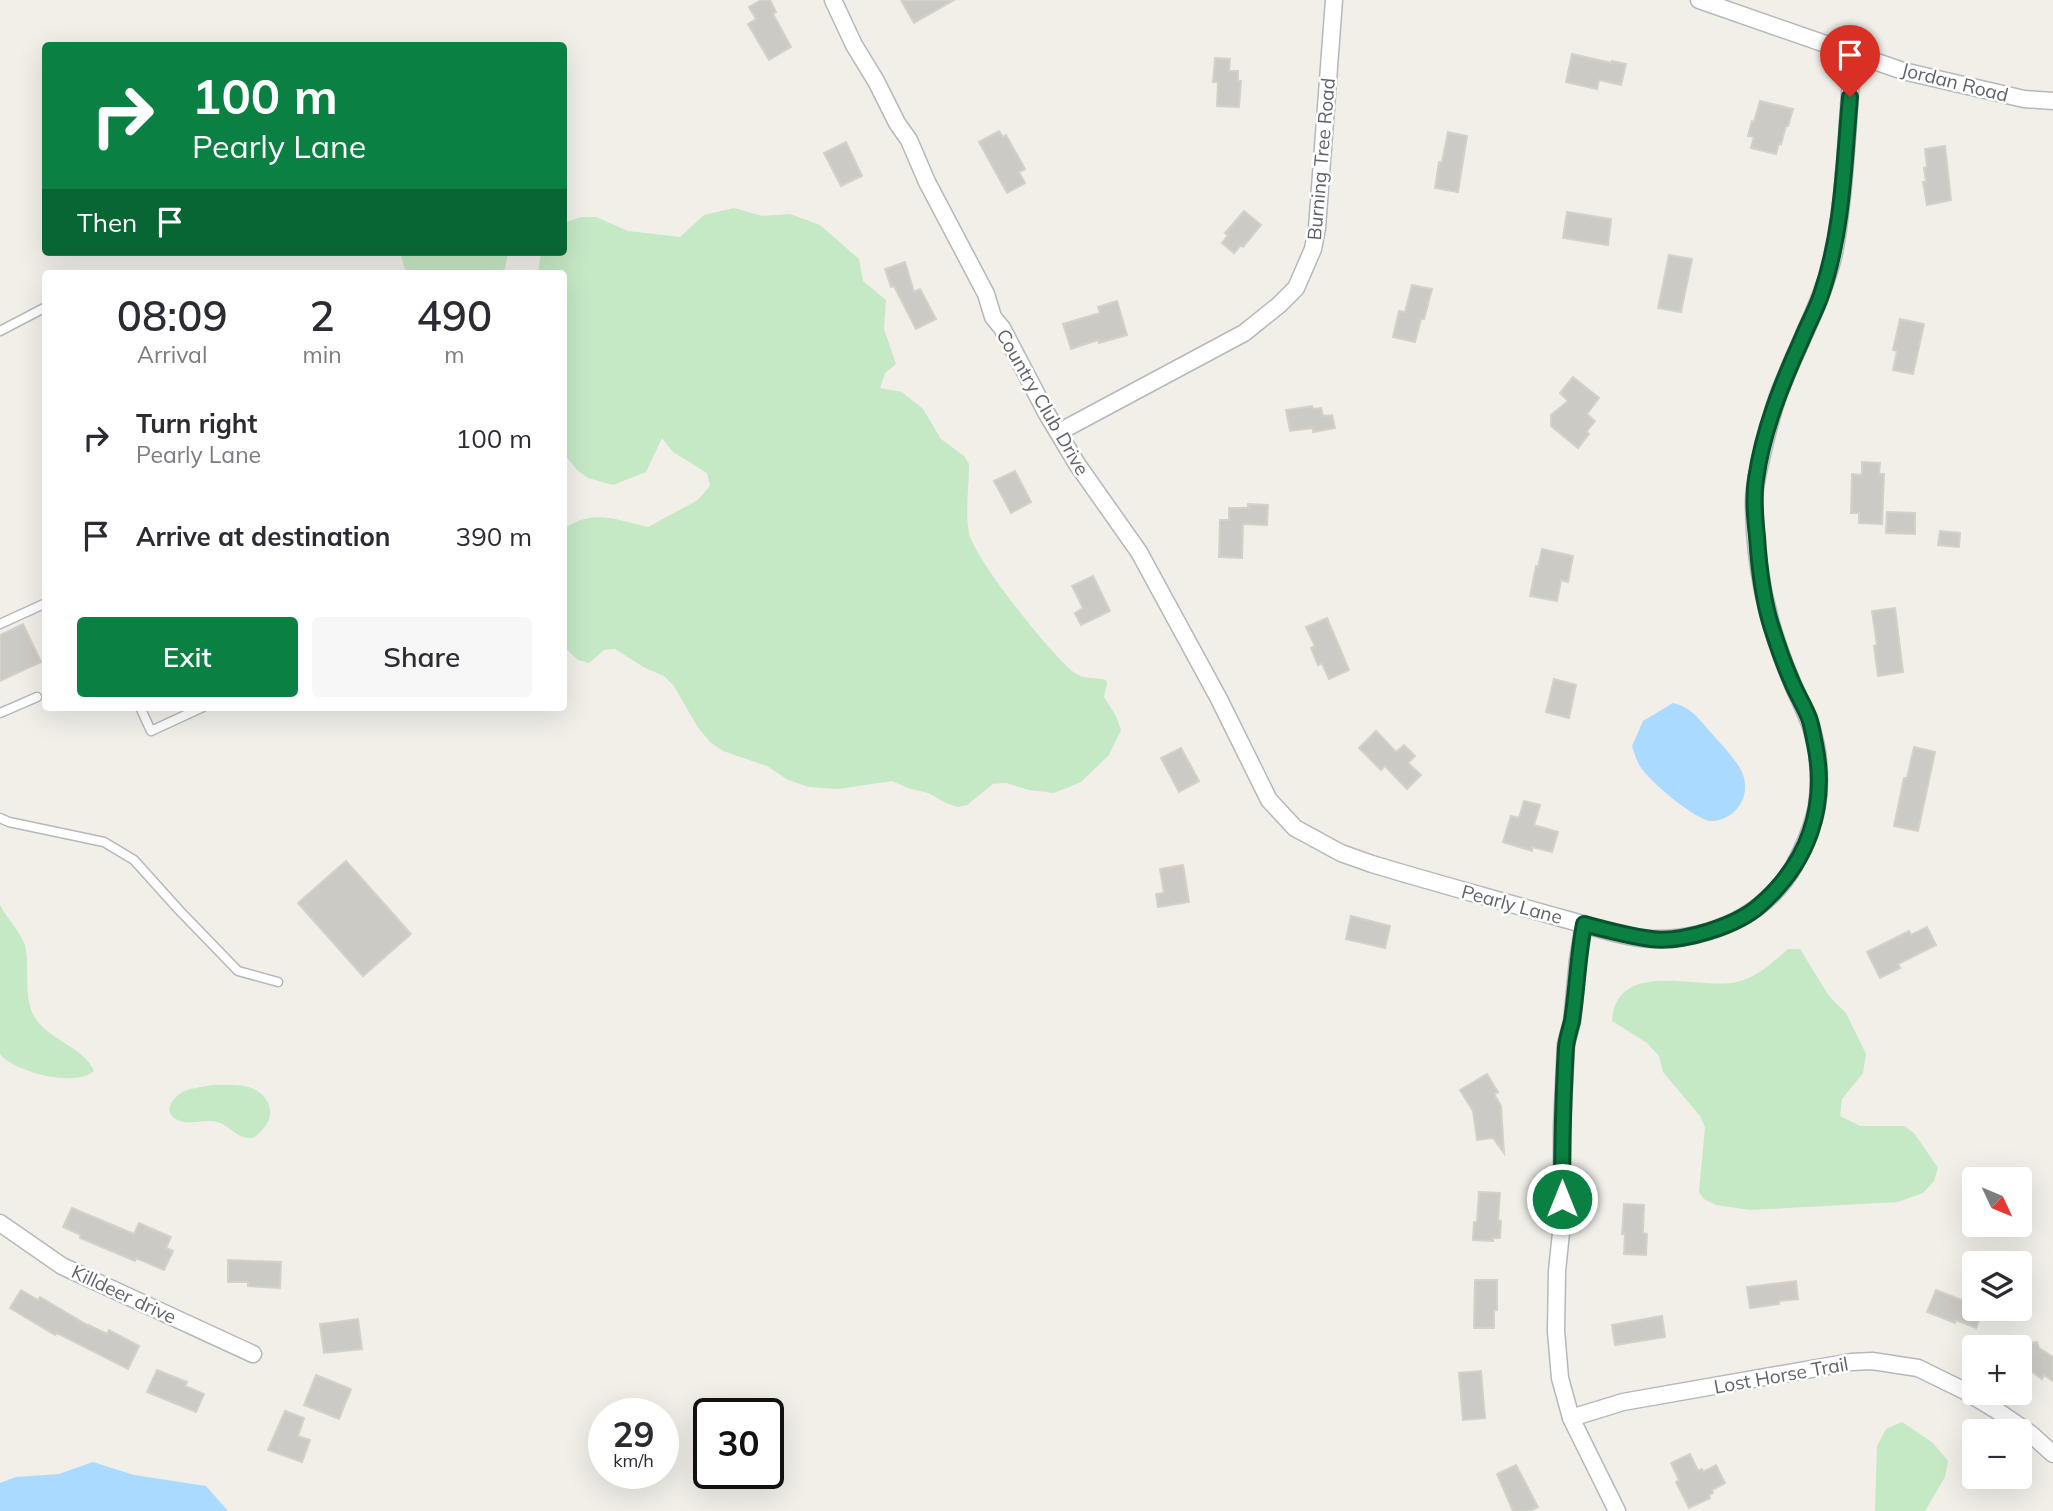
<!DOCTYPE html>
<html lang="en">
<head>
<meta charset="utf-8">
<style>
	:root { --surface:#fff; --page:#f7f7f7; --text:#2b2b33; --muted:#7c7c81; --accent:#0b8043 }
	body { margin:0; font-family:Mulish,sans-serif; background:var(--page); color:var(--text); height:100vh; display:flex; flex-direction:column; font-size:26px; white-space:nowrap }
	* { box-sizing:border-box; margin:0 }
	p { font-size:23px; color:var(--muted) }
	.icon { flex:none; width:38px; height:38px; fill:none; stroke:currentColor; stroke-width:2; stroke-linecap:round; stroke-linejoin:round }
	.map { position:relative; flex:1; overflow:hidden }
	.side { position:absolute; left:42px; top:270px; width:525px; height:441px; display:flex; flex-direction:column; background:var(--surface); border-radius:7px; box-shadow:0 7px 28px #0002 }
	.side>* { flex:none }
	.hud { position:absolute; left:42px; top:42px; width:525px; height:214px; border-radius:7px; box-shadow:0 7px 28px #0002; background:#0b8043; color:#fff; overflow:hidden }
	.needle { width:46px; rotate:134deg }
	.buttons { position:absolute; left:1962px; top:1167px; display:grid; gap:14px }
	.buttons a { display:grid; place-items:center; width:70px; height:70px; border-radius:7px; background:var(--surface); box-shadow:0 7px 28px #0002; font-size:35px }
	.speed { position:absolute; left:588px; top:1398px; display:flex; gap:14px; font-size:35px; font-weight:700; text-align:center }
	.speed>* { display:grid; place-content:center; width:91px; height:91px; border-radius:50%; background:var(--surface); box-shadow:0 7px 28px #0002; line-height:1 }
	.speed small { font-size:18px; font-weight:400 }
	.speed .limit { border:4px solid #111; border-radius:10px; background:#fff; color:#111 }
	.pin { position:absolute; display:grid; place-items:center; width:60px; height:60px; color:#fff; margin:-72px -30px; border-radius:50% 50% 50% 0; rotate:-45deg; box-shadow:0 0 7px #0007 }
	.pin .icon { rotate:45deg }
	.me { position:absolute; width:77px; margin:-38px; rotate:0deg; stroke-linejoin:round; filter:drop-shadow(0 0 5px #0008) }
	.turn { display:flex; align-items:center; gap:24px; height:147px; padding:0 35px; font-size:32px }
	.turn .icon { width:91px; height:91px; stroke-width:2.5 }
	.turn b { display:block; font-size:49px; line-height:60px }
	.then { display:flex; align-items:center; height:66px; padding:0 35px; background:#0003; gap:14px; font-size:26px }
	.eta { display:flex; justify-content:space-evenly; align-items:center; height:119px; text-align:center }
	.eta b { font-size:42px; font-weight:600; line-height:49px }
	.button { display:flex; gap:14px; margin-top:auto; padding:14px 35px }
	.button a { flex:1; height:80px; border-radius:7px; background:var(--accent); color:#fff; font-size:28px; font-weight:600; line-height:80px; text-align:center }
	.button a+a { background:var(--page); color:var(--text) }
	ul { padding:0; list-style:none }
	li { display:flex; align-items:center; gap:21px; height:98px; padding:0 35px }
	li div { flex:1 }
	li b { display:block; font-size:26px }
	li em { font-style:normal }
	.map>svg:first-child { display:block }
	.green { fill:#c5e8c5 }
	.water { fill:#aadaff }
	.building { fill:#cccac5; stroke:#d6d1c6; stroke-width:2 }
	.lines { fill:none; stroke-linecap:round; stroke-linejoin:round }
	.service-casing { stroke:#b5b8bc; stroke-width:11 }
	.minor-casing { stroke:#b5b8bc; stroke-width:19 }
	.service { stroke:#fff; stroke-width:8 }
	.minor { stroke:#fff; stroke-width:16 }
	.route-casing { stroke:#07532c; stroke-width:18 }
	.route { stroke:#0b8043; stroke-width:12 }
	.labels { text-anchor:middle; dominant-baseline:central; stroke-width:5; stroke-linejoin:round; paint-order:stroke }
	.street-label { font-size:19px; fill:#5f6368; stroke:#fff }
</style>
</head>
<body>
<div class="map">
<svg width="2053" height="1511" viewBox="0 0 2053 1511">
	<rect width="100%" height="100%" fill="#f1efe8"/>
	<g class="green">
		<path d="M734,208L762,216L790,214L820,225L859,259L863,281L886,300L884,329L896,364L885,373L880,388L902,392L923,409L941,439L964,456L969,464C969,487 965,511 969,533C973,557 1054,659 1075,673C1085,680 1095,677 1106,680L1107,684L1104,697L1116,716L1121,730L1109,755L1081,782L1054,793L1029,790L1006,783L993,784L967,805L958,807L946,803L928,793L908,788L892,781L838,789L809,787L788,780L767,766L723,751L710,742L697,726L674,686L664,676L645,668L615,649L604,650L589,663L578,660L564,647V529C592,508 617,520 648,527L698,500L710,486L707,473L673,452L662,438L646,472L613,485L588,478L577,470L564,454V273H538L541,252H564V223L581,217H596L628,231L680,237L704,215Z"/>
		<path d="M400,252H508L504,273H406Z"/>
		<path d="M0,905C7,919 19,930 25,945C30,967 23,996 34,1016C47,1040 85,1047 94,1071C76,1088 14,1072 0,1054Z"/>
		<path d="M1788,949H1800L1829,996L1846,1013L1866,1054L1863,1073L1842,1099L1840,1116L1860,1126H1904L1914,1133L1938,1168L1934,1181L1923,1193L1898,1202L1750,1210L1716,1205L1704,1199L1699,1192L1705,1127L1700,1116L1663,1072L1659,1056L1647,1043L1612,1021C1616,960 1694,988 1732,983C1755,980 1772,963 1788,949Z"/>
		<path d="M212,1085C228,1085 246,1083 259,1092C272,1102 274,1117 263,1129C259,1133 256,1138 251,1138C237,1139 229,1125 217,1122C205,1119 192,1125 180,1121C163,1115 169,1101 181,1093C189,1088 203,1087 212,1085Z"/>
		<path d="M1902,1422L1933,1443L1948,1461L1945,1477L1925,1511H1875L1877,1446L1886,1429Z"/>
	</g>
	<g class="water">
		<path d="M1673,703C1692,707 1701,722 1714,736C1722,745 1740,764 1743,775C1751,797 1735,820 1712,821C1696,821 1648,780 1640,766C1636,760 1634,752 1632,746L1643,721Z"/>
		<path d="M93,1462L134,1475L206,1486L228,1511H0V1483L16,1477L59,1474Z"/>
	</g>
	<g class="building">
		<path d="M761,0H770L776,12L773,14L791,47L769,60L748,24L756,19L749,7Z"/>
		<path d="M901,0H954L914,23Z"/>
		<path d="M1572,54L1612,63V61L1626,64L1621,85L1599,80L1597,89L1566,82Z"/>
		<path d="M1215,58L1230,59L1229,71H1238V81H1241L1239,107L1217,106L1218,82H1213Z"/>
		<path d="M1760,101L1793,109L1788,126H1786L1781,144L1779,143L1776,154L1751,148L1754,137L1748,136L1752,121L1754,122Z"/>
		<path d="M999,131L1003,137L1006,135L1025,169L1019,172L1025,183L1007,193L979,142Z"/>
		<path d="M1448,132L1467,136L1458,192L1435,188L1439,162H1442Z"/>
		<path d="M846,142L862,176L841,186L824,153Z"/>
		<path d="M1945,146L1951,200L1927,205L1923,182H1926L1924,168L1927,167L1925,149Z"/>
		<path d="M1244,211L1261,225L1243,247L1241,245L1234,253L1222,243L1228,235L1225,233Z"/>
		<path d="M1567,212L1611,219L1608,245L1563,238Z"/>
		<path d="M1669,255L1692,259L1681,312L1658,308Z"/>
		<path d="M905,262L914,292L920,289L936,319L916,329L894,286L891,287L885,269Z"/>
		<path d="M1412,285L1432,289L1424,319H1421L1415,342L1393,337L1399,311L1405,312Z"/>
		<path d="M1117,301L1127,335L1099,343L1098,340L1071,349L1063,324L1100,313L1098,307Z"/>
		<path d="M1900,319L1924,324L1913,374L1893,370L1897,351L1893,350Z"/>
		<path d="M1573,377L1599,398L1587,414L1595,421L1587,431L1589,434L1578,448L1551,426V415L1568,401L1560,393Z"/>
		<path d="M1312,406L1313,409L1321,408L1323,416L1332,415L1335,428L1313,432V428L1290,431L1286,410Z"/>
		<path d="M1862,462L1880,463L1879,474H1884L1882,524L1859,523V513H1851L1852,474L1862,475Z"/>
		<path d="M1015,471L1031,502L1011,513L994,481Z"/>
		<path d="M1248,504L1268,505L1267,525L1243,524L1242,558L1219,557L1220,520H1229V508H1248Z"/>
		<path d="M1887,512L1915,513V534L1886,533Z"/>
		<path d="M1940,531L1960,533L1959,547L1938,545Z"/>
		<path d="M1542,549L1573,556L1568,582L1561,580L1557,601L1530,596L1536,566L1538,567Z"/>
		<path d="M1093,576L1110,611L1081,625L1075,613L1083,608L1072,586Z"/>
		<path d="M1895,608L1903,672L1878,676L1874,646L1877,645L1872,611Z"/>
		<path d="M1327,618L1349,670L1329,679L1322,663L1318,665L1311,648L1315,646L1306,627Z"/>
		<path d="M23,624L41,662L0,681V635Z"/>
		<path d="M1554,679L1576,685L1569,718L1546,712Z"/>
		<path d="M1376,731L1396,752L1404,745L1415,756L1408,763L1421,775L1407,789L1385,766L1381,770L1359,748Z"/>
		<path d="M1914,747L1935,752L1918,831L1894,826L1904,778H1907Z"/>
		<path d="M1181,748L1199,781L1179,792L1161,758Z"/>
		<path d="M1524,801L1540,805L1534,825L1558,832L1552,852L1532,847V851L1503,842L1511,816L1519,818Z"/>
		<path d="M346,861L411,934L363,976L298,903Z"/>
		<path d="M1183,865L1189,902L1158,907L1156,894L1164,893L1160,869Z"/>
		<path d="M1351,916L1390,926L1385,948L1346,939Z"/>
		<path d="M1927,927L1936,945L1898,964L1900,968L1880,978L1867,952L1909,931L1911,935Z"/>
		<path d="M1487,1074L1498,1092L1494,1094L1501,1106L1504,1153L1493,1138L1477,1140L1473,1111L1460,1090Z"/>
		<path d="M1479,1192L1500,1193L1498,1220L1501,1221L1500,1238H1493V1241L1473,1240L1474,1222H1477Z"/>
		<path d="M1624,1204L1644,1205L1643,1233L1647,1234L1646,1255L1624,1254L1625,1234H1622Z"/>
		<path d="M72,1208L134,1234L139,1223L171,1237L166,1248L173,1251L164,1270L136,1258L135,1261L80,1238L81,1235L63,1227Z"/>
		<path d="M228,1260L281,1262L280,1288L248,1286V1282H228Z"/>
		<path d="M1475,1280H1497V1310H1494V1328H1474Z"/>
		<path d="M1796,1281L1798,1299L1779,1301V1304L1750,1308L1747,1287Z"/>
		<path d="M21,1290L38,1300L40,1297L89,1326V1325L107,1334L109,1330L139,1346L128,1369L57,1333L55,1335L10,1308Z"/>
		<path d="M1936,1290L1974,1305V1309H1983L1976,1328L1956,1320L1955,1323L1927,1312Z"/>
		<path d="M1662,1316L1665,1337L1615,1345L1612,1325Z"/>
		<path d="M358,1319L362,1349L324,1353L320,1324Z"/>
		<path d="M2037,1342L2039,1348L2053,1357V1381L2044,1375L2042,1379L2020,1363V1355L2028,1343Z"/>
		<path d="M157,1370L187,1382L185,1386L204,1394L196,1412L147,1392Z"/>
		<path d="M1481,1371L1485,1418L1463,1420L1459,1373Z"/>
		<path d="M316,1375L351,1389L339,1419L304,1405Z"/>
		<path d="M285,1411L304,1418L298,1436L310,1440L302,1462L268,1450Z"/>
		<path d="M1690,1454L1698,1471L1702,1469L1703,1472L1716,1465L1725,1483L1712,1490L1713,1493L1709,1495L1710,1498L1689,1508L1676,1482L1679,1480L1671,1463Z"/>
		<path d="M1516,1465L1538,1507L1530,1511H1513L1497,1474Z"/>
	</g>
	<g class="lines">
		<defs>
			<g id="service">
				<path d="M0,331L46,307"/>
				<path d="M0,624L46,603"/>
				<path d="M140,707L151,731L203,707"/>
				<path d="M0,713L37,697"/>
				<path d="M0,818L9,822L104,842L134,860L179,910L238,971L278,982"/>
			</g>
			<g id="minor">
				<path d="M833,0L854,45L876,81L897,123L909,140L927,182L986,294L993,317L1002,328L1047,414L1077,464L1139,552L1219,699L1269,800L1295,828L1341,853L1372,864C1435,883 1498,900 1561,918C1587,925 1630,940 1656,939C1711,939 1766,915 1794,866C1814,828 1822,803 1818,760C1815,727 1803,709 1791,680C1767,623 1754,563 1754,502C1754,484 1759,468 1763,450C1768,429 1773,408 1781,388C1798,345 1820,305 1832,261C1838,239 1839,218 1842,196C1847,148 1849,101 1853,53"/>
				<path d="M1699,0L1903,71L2024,99L2053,101"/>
				<path d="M1059,432L1244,333L1279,305L1296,288L1313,249L1317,228L1334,0"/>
				<path d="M1584,924L1578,960L1572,1022L1566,1044L1562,1125V1223L1557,1271L1556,1331L1560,1378L1571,1418L1617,1511"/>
				<path d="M0,1223L62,1266L253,1354"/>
				<path d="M1571,1418L1623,1402L1851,1362L1872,1361L1918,1368L1963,1390L1996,1410L2031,1434L2053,1454"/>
			</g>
		</defs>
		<use href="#service" class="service-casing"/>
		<use href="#minor" class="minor-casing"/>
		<use href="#service" class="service"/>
		<use href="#minor" class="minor"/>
	</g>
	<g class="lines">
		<defs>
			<path id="route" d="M1562,1199C1562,1148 1563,1098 1566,1047C1567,1038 1570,1029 1572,1021C1577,988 1578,956 1584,924C1606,930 1629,936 1651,939C1682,943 1737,926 1760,905C1808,863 1828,807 1815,744C1813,735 1812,726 1809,718C1804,705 1796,693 1791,680C1783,662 1777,644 1771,625C1762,596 1759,567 1757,537C1755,518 1753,498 1756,479C1763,430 1782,383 1802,339C1808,324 1816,310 1821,295C1843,231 1844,164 1850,97"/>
		</defs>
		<use href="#route" class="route-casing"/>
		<use href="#route" class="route"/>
	</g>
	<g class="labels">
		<g class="street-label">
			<text transform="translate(1955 82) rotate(14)">Jordan Road</text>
			<text transform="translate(1321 159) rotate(-85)">Burning Tree Road</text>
			<text transform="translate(1043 402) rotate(60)">Country Club Drive</text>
			<text transform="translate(1512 904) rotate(15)">Pearly Lane</text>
			<text transform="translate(124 1294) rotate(25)">Killdeer drive</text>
			<text transform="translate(1781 1375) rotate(-10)">Lost Horse Trail</text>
		</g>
	</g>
</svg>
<div class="buttons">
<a><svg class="needle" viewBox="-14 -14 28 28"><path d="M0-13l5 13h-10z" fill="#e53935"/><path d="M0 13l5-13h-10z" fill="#7c7c81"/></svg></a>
<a><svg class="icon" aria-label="layers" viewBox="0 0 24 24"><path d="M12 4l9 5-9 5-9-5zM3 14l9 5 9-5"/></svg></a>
<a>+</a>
<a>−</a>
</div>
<div class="speed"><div>29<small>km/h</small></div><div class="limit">30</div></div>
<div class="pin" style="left:1850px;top:97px;background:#d93025"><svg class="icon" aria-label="arrive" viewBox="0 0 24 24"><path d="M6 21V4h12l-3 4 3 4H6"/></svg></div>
<svg class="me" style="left:1562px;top:1199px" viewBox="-20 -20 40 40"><circle r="17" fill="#0b8043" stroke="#fff" stroke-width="3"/><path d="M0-11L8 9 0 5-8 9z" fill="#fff"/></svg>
<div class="hud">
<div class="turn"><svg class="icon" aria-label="right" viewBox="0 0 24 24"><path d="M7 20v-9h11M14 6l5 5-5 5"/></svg><div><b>100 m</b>Pearly Lane</div></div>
<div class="then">Then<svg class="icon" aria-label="arrive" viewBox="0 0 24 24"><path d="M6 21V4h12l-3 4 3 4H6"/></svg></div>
</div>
<section class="side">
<div class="eta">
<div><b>08:09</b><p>Arrival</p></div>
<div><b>2</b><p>min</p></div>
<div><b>490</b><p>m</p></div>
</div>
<ul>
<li><svg class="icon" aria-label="right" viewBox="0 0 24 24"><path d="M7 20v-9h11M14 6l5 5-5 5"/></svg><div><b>Turn right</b><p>Pearly Lane</p></div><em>100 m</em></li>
<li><svg class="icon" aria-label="arrive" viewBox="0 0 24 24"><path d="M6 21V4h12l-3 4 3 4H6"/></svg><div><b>Arrive at destination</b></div><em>390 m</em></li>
</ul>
<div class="button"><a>Exit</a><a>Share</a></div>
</section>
</div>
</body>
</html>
